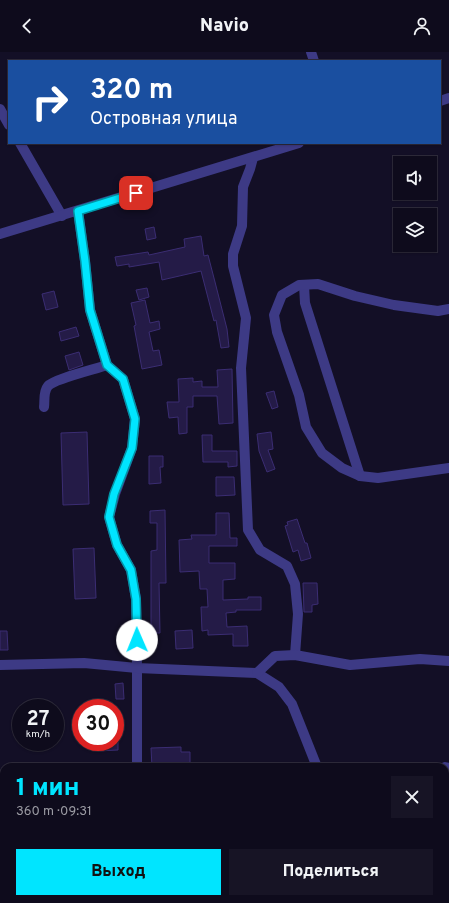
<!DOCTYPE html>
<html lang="ru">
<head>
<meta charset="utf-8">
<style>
	:root { --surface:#0e0b1c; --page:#171425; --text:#f1f3f6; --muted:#9b9ba3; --line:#2e2b3b; --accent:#00e5ff }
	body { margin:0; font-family:Overpass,sans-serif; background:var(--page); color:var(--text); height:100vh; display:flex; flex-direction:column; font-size:15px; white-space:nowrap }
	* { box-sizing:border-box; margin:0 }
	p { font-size:13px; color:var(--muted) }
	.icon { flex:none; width:22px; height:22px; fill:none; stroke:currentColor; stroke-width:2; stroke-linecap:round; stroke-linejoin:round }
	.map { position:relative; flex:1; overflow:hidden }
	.drawer { position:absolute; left:0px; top:711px; width:449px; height:140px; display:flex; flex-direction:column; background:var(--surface); border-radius:12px 12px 0 0; box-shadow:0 1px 3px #0004,0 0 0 1px var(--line) }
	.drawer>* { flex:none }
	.banner { position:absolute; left:8px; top:8px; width:433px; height:84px; border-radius:0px; box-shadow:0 1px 3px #0004,0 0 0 1px var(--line); background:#1a4fa0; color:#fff; overflow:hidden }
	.tools { position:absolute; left:393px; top:104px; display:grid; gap:8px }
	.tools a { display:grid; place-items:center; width:44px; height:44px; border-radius:0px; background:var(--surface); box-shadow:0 1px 3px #0004,0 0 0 1px var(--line); font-size:20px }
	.speed { position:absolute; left:12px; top:647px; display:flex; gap:8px; font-size:20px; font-weight:700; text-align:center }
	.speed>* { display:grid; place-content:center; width:52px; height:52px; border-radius:50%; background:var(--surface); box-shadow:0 1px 3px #0004,0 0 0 1px var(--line); line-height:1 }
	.speed small { font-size:10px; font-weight:400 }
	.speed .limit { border:6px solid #d22; background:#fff; color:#111 }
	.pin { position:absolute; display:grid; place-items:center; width:34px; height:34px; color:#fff; margin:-17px; border-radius:8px; box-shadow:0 2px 6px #0006 }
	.me { position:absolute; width:44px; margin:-22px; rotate:359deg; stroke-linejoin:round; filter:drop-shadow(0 0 3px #0008) }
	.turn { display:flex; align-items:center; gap:14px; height:84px; padding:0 16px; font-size:18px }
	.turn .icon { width:52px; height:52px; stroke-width:2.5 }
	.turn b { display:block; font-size:28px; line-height:34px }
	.round { display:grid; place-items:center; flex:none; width:42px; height:42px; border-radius:0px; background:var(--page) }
	.summary { display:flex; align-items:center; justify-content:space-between; height:68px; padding:0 16px }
	h1 { font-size:24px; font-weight:800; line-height:30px; color:var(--accent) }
	.primary-button { display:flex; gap:8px; margin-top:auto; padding:8px 16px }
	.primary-button a { flex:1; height:46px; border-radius:0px; background:var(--accent); color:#111; font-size:16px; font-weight:800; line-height:46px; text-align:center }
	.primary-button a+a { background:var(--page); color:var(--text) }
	header { display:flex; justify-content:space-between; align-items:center; height:52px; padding:0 16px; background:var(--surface); font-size:18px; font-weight:800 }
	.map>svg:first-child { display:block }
	.building { fill:#241b47; stroke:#3b2d73 }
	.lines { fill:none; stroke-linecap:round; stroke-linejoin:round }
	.minor { stroke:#3d3a85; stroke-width:10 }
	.route-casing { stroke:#0095a6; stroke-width:10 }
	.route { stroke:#00e5ff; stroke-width:7 }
</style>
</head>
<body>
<header><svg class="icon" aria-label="back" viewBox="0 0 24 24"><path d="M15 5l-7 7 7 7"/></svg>Navio<svg class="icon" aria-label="person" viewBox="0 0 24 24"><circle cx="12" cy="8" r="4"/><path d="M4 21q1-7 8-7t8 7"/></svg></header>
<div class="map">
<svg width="449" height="851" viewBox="0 0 449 851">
	<rect width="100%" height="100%" fill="#130f26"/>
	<g class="building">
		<path d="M154,175L156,186L147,188L145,177Z"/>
		<path d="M201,184L204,204L208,203L215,230L227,277L229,295L221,296L216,268L214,269L201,219L162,228L159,210L129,215V212L117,214L115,205L148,200L149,203L185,195L184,187Z"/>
		<path d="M147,236L149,245L139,248L136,238Z"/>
		<path d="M54,239L58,255L46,258L42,242Z"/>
		<path d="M145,248L150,271L159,269L160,277L149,280L153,299L159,298L162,313L142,317L134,274L136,273L131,251Z"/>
		<path d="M76,275L79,284L61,289L59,280Z"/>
		<path d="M79,300L83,313L69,318L65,304Z"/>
		<path d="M232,317L233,371L219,372L217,344H193V355H187V381L179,382L178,365L169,366L167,350H179L178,327L193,326V330L202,329V335H218L217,318Z"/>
		<path d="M274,339L278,355L272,357L266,341Z"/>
		<path d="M87,380L89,452L63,453L61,381Z"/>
		<path d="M271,380L273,397L268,398L275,417L267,420L259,399L257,382Z"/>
		<path d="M202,383H212V399H237V414L228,415V410H203Z"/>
		<path d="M149,404H163V415H160L161,431L149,432Z"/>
		<path d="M216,425H234L235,443L216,444Z"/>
		<path d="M165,458L166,531H159L160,581H151V499L157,498V471H150V459Z"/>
		<path d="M216,461H229L230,486H237V494H209V511H235V527L223,528V548L248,547V545H261V558H236V560L226,561L227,575L247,574L248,594H233V582L208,583V578L202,579L201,555H208L207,537H200L199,519L180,520L179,488L192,487L191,483H216Z"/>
		<path d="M297,467L305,491H307L311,506L301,509L298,498L293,500L285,474L288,473L287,470Z"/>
		<path d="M94,496L96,546L75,547L73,497Z"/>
		<path d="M303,531H317L318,552L312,553V560H304Z"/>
		<path d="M192,578L193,596L176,597L175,579Z"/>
		<path d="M0,579H7L8,598H0Z"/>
		<path d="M123,631L124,647H116L115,632Z"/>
		<path d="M98,690H118V698L98,699Z"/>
		<path d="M181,695V700H190V715H152L151,696Z"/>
	</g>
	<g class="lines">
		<g class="minor">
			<path d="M311,0L314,9"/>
			<path d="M440,49L449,46"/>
			<path d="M0,57L9,73"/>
			<path d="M20,91L62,164"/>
			<path d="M253,106L250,117L243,135L242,174L233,202V214L246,266L241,316L248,478L260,498L287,514L295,532L298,562L295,603"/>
			<path d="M78,159L85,209L90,258L107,313L123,327L135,367L132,396L115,442L109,465L117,493L131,518L136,547L137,616V715"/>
			<path d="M0,182L299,91"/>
			<path d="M304,233L305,251L360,424"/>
			<path d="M449,257L438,259L394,253L355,244L318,232L299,233L282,243L274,263L277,280L299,343L306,375L322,401L342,416L360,424L378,426L449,416"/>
			<path d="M44,355C45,348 43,340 48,334C54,327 96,317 107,313"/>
			<path d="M0,613L84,611L137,616L257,621L279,635L292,652L317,715"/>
			<path d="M257,621L275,604L295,603L350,613L420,607L449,609"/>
			<path d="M445,715L449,716"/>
			<path d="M445,823H449"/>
			<path d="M223,847L224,851"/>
			<path d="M277,847V851"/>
			<path d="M135,851V847"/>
			<path d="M334,851V847"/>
		</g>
	</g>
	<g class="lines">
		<defs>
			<path id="route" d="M136,141L78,159L85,209L90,258L107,313L123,327L135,367L132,396L114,442L109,465L117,493L131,518L136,547L137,588"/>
		</defs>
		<use href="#route" class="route-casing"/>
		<use href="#route" class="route"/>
	</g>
</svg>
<div class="tools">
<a><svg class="icon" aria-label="sound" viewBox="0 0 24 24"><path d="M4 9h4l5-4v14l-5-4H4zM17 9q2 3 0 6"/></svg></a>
<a><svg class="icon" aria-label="layers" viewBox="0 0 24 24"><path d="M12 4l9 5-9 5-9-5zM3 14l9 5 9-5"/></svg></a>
</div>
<div class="speed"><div>27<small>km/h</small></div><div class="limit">30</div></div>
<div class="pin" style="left:136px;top:141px;background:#d93025"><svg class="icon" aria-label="arrive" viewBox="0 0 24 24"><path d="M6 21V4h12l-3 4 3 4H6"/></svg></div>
<svg class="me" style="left:137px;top:588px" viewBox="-20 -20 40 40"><circle r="19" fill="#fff"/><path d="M0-13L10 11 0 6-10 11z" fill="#00e5ff"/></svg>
<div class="banner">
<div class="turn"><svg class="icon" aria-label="right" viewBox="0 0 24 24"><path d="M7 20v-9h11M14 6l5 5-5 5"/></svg><div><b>320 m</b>Островная улица</div></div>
</div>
<section class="drawer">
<div class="summary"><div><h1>1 мин</h1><p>360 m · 09:31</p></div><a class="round"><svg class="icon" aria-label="close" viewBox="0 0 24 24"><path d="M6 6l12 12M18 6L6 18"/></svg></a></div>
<div class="primary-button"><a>Выход</a><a>Поделиться</a></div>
</section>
</div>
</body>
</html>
